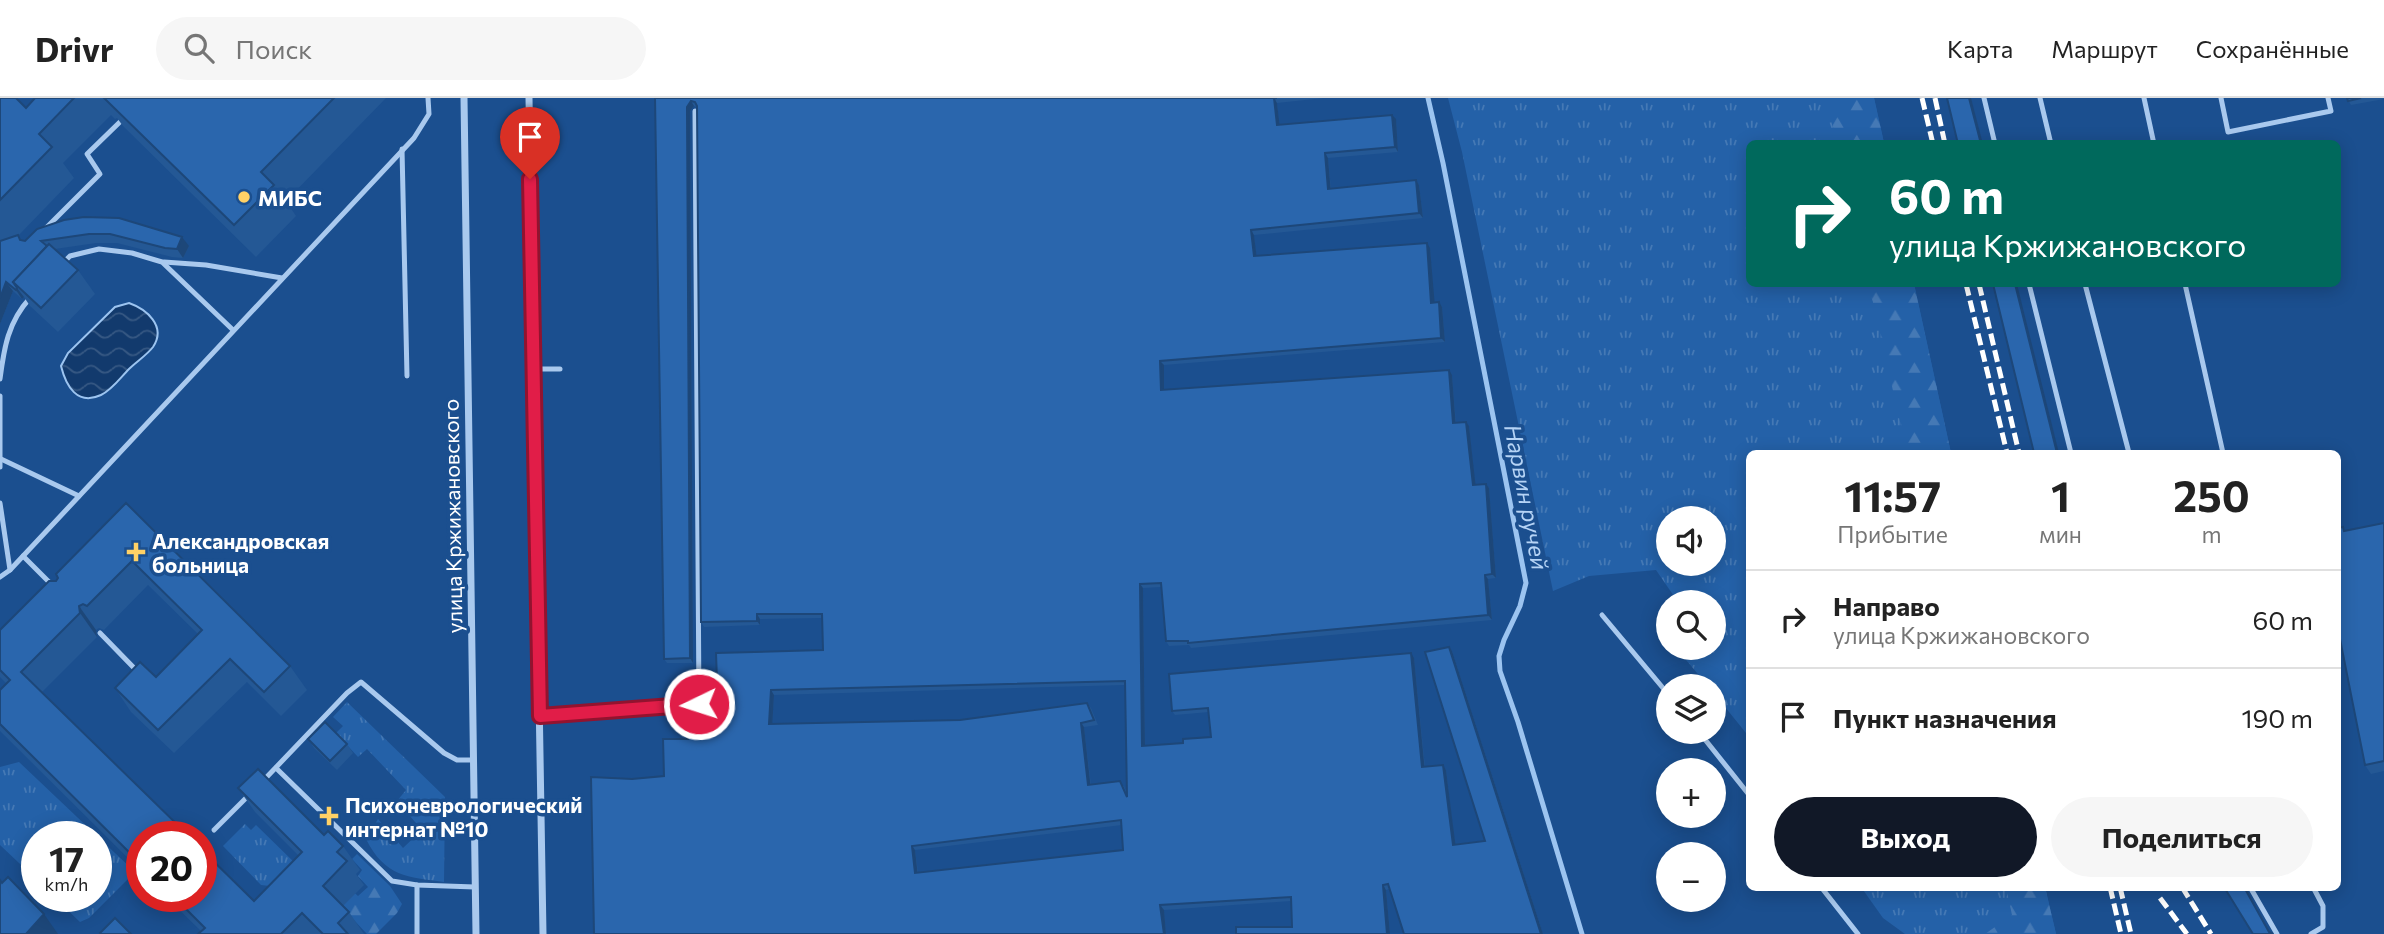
<!DOCTYPE html>
<html lang="ru">
<head>
<meta charset="utf-8">
<style>
	:root { --surface:#fff; --page:#f6f6f6; --text:#222; --muted:#767676; --line:#e0e0e0; --accent:#111827 }
	body { margin:0; font-family:Commissioner,sans-serif; background:var(--page); color:var(--text); height:100vh; display:flex; flex-direction:column; font-size:26px; white-space:nowrap }
	* { box-sizing:border-box; margin:0 }
	p { font-size:23px; color:var(--muted) }
	.icon { flex:none; width:38px; height:38px; fill:none; stroke:currentColor; stroke-width:2; stroke-linecap:round; stroke-linejoin:round }
	.map { position:relative; flex:1; overflow:hidden }
	.sheet { position:absolute; left:1746px; top:352px; width:595px; height:441px; display:flex; flex-direction:column; background:var(--surface); border-radius:10px; box-shadow:0 4px 18px #0003 }
	.sheet>* { flex:none }
	.top-card { position:absolute; left:1746px; top:42px; width:595px; height:147px; border-radius:10px; box-shadow:0 4px 18px #0003; background:#00695c; color:#fff; overflow:hidden }
	.controls { position:absolute; left:1656px; top:408px; display:grid; gap:14px }
	.controls a { display:grid; place-items:center; width:70px; height:70px; border-radius:50%; background:var(--surface); box-shadow:0 4px 18px #0003; font-size:35px }
	.speed { position:absolute; left:21px; top:723px; display:flex; gap:14px; font-size:35px; font-weight:700; text-align:center }
	.speed>* { display:grid; place-content:center; width:91px; height:91px; border-radius:50%; background:var(--surface); box-shadow:0 4px 18px #0003; line-height:1 }
	.speed small { font-size:18px; font-weight:400 }
	.speed .limit { border:10px solid #d22; background:#fff; color:#111 }
	.pin { position:absolute; display:grid; place-items:center; width:60px; height:60px; color:#fff; margin:-72px -30px; border-radius:50% 50% 50% 0; rotate:-45deg; box-shadow:0 0 7px #0007 }
	.pin .icon { rotate:45deg }
	.me { position:absolute; width:77px; margin:-38px; rotate:266deg; stroke-linejoin:round; filter:drop-shadow(0 0 5px #0008) }
	.turn { display:flex; align-items:center; gap:24px; height:147px; padding:0 28px; font-size:32px }
	.turn .icon { width:91px; height:91px; stroke-width:2.5 }
	.turn b { display:block; font-size:49px; line-height:60px }
	.eta { display:flex; justify-content:space-evenly; align-items:center; height:119px; text-align:center }
	.eta b { font-size:42px; font-weight:700; line-height:49px }
	.action { display:flex; gap:14px; margin-top:auto; padding:14px 28px }
	.action a { flex:1; height:80px; border-radius:42px; background:var(--accent); color:#fff; font-size:28px; font-weight:700; line-height:80px; text-align:center }
	.action a+a { background:var(--page); color:var(--text) }
	ul { padding:0; list-style:none }
	li { display:flex; align-items:center; gap:21px; height:98px; padding:0 28px; border-top:2px solid var(--line) }
	li div { flex:1 }
	li b { display:block; font-size:26px }
	li em { font-style:normal }
	header { display:flex; align-items:center; gap:42px; box-sizing:border-box; height:98px; padding:0 35px; background:var(--surface); border-bottom:2px solid var(--line) }
	header strong { font-size:33px }
	nav { display:flex; gap:38px; margin-inline-start:auto; font-size:24px }
	.search { width:490px; height:63px; background:var(--page); display:flex; align-items:center; gap:18px; box-sizing:border-box; padding:0 24px; border-radius:38px; color:var(--muted); font-size:26px }
	.map>svg:first-child { display:block }
	.grass { fill:url(#grass-tufts); fill-rule:evenodd }
	.forest { fill:url(#forest-firs) }
	.water { fill:url(#water-waves); stroke:#9cc4f0; stroke-width:2 }
	.lines { fill:none; stroke-linecap:round; stroke-linejoin:round }
	.stream { stroke:#9cc4f0; stroke-width:5 }
	.lane { stroke:#a9c9ee; stroke-width:5 }
	.street { stroke:#a9c9ee; stroke-width:7 }
	.rail { stroke:#fff; stroke-width:5; stroke-dasharray:12 5; stroke-linecap:butt }
	.wall { fill:#245895; fill-rule:evenodd }
	.shaded-wall { fill:#1d4779 }
	.building { fill:#2a66ad; stroke:#1d4779; stroke-width:2; fill-rule:evenodd }
	.route-casing { stroke:#92132f; stroke-width:18 }
	.route { stroke:#e11d48; stroke-width:12 }
	.poi-dot { fill:#ffd166; stroke:#1b4f8f; stroke-width:2.5 }
	.labels { text-anchor:middle; dominant-baseline:central; stroke-width:7; stroke-linejoin:round; paint-order:stroke }
	.poi-label { font-size:21px; font-weight:bold; fill:#fff; stroke:#1b4f8f; text-anchor:start }
	.street-label { font-size:21px; fill:#fff; stroke:#1b4f8f }
	.water-label { font-size:23px; font-style:italic; fill:#b5d3f5; stroke:#1b4f8f }
</style>
</head>
<body>
<header>
<strong>Drivr</strong>
<div class="search"><svg class="icon" aria-label="search" viewBox="0 0 24 24"><circle cx="10" cy="10" r="6"/><path d="M15 15l6 6"/></svg>Поиск</div>
<nav><a>Карта</a><a>Маршрут</a><a>Сохранённые</a></nav>
</header>
<div class="map">
<svg width="2384" height="836" viewBox="0 0 2384 836">
	<defs>
		<pattern id="grass-tufts" width="24" height="20" patternUnits="userSpaceOnUse" patternTransform="scale(1.75)"><rect width="24" height="20" fill="#2461a8"/><path d="M3 7l-1-3M5 7V3M7 7l1-3M15 17l-1-3M17 17v-4M19 17l1-3" fill="none" stroke="#4579b5"/></pattern>
		<pattern id="forest-firs" width="22" height="20" patternUnits="userSpaceOnUse" patternTransform="scale(1.75)"><rect width="22" height="20" fill="#2461a8"/><path d="M5 1l3.5 6h-7zM16 11l3.5 6h-7z" fill="#4579b5"/></pattern>
		<pattern id="water-waves" width="16" height="10" patternUnits="userSpaceOnUse" patternTransform="scale(1.75)"><rect width="16" height="10" fill="#123a6d"/><path d="M0 5q4-4 8 0t8 0" fill="none" stroke="#365883"/></pattern>
	</defs>
	<rect width="100%" height="100%" fill="#1b4f8f"/>
	<g class="grass">
		<path d="M1448,0H1874L1884,45L1750,46V186H1914L1951,355H1750V640L1713,594V588H1708L1676,550H1713V504H1678L1656,472L1589,478L1553,493L1462,54ZM1668,420H1713V466H1668Z"/>
		<path d="M347,604L445,699L444,784C408,779 385,779 366,741L378,721L403,750L422,732L397,703L406,692L367,651L358,659L336,635L343,628L333,619Z"/>
		<path d="M19,664L135,774L89,820L80,824L53,798H96V738H37V782L0,747V669Z"/>
		<path d="M245,726L251,732L256,727L299,769L279,789L261,787L223,748Z"/>
		<path d="M1861,789H2045L2056,836H1905L1883,820Z"/>
	</g>
	<g class="forest">
		<path d="M1826,0H1874L1884,45H1837Z"/>
		<path d="M1869,186H1914L1951,355H1907Z"/>
		<path d="M357,756L390,788L402,806L397,815L376,836H367L336,803L348,789L358,798L368,789L358,778L362,772L352,761Z"/>
		<path d="M2006,789H2045L2056,836H1985L2012,817Z"/>
	</g>
	<path class="water" d="M129,205C146,211 167,228 153,249C147,257 136,264 129,271C121,279 112,292 101,297C77,308 66,288 61,268L68,255L115,209Z"/>
	<g class="lines">
		<path class="stream" d="M1428,0L1443,65L1526,485L1520,508L1504,542L1499,558L1500,573L1518,624L1582,836"/>
		<g class="lane">
			<path d="M1984,0L1995,46"/>
			<path d="M2040,0L2051,46"/>
			<path d="M2144,0L2154,46"/>
			<path d="M2221,0L2228,34L2331,13L2328,0"/>
			<path d="M402,51L407,278"/>
			<path d="M46,130L100,76L87,56L124,20"/>
			<path d="M164,164L206,167L282,180"/>
			<path d="M63,165L70,158L99,151L132,155L162,164L233,232"/>
			<path d="M2029,186L2071,355"/>
			<path d="M2085,186L2129,355"/>
			<path d="M2185,186L2223,355"/>
			<path d="M534,271H560"/>
			<path d="M0,281C4,250 8,224 30,200"/>
			<path d="M0,298V369"/>
			<path d="M1,361L79,398"/>
			<path d="M0,405L10,472"/>
			<path d="M23,458L53,488"/>
			<path d="M0,479L10,472L414,40L429,16L428,0"/>
			<path d="M1602,517L1668,596"/>
			<path d="M100,535L137,573"/>
			<path d="M540,618L699,606L695,13"/>
			<path d="M1699,634L1750,698"/>
			<path d="M276,670L392,783L417,787L475,789"/>
			<path d="M262,684L347,595L361,584L444,655L457,662H473"/>
			<path d="M214,732L250,696"/>
			<path d="M417,787V836"/>
			<path d="M1821,789L1858,836"/>
			<path d="M2250,789L2277,836"/>
			<path d="M2311,836L2323,829V808L2313,789"/>
		</g>
		<g class="street">
			<path d="M464,0L476,836"/>
			<path d="M529,0L543,836"/>
		</g>
		<g class="rail">
			<path d="M1922,0L1933,46"/>
			<path d="M1935,0L1945,46"/>
			<path d="M1966,186L2007,355"/>
			<path d="M1979,186L2019,355"/>
			<path d="M2110,789L2121,836"/>
			<path d="M2120,789L2131,836"/>
			<path d="M2182,789L2211,836"/>
			<path d="M2160,800L2187,836"/>
		</g>
	</g>
	<g class="wall">
		<path d="M0,0L26,10L35,0H386L286,103L296,118L256,159L123,28L117,20L115,21L111,17L63,65L74,80L18,138L21,142L25,143L64,122L189,148L183,160L172,159L117,145H96L55,151L78,172L95,196L58,234L30,208L24,199L22,201L13,193L0,226Z"/>
		<path d="M655,0H1324L1277,5L1279,26L1396,21L1398,54L1328,60L1331,91L1416,82L1419,87L1423,120L1254,137L1256,158L1430,150L1434,205L1442,209L1445,244L1164,267V292L1452,277L1456,325L1469,328L1475,387L1486,386L1489,390L1496,480L1488,481L1492,522L1191,550L1189,547L1169,548L1166,543L1161,489L1143,490L1145,648L1183,645L1211,639L1209,614L1175,617L1172,613L1414,560L1425,669L1443,667L1446,672L1455,746L1485,743L1449,549L1452,553L1543,836L1389,791L1386,792L1390,836H1236L1292,829L1291,803L1164,812L1166,836H594L632,681L664,678L688,641L718,611L823,552L822,520L760,521V527L704,529L701,524L697,9L694,8L690,13L693,565H667L664,561ZM1125,587L1127,696L1124,688L1091,687L1084,629L1098,627L1091,610L1087,605L960,622L772,626L774,597ZM1122,727L1123,752L918,774L915,752Z"/>
		<path d="M2347,0H2384V1L2351,7Z"/>
		<path d="M126,405L290,568L307,592L281,618L247,584L174,655L131,614L115,590L156,579L198,536L148,487L104,532L99,530L96,532L97,539L42,594L142,738V774L0,633V592L7,586L0,579V532L56,483Z"/>
		<path d="M2384,425V673L2371,676L2365,667L2343,429L2346,433Z"/>
		<path d="M308,641L347,646L353,655L337,672L314,650Z"/>
		<path d="M238,690L324,737L343,748L360,772L356,776L364,787L343,808L349,814L364,836H198L201,833L165,798H201L254,803L299,758L255,714Z"/>
	</g>
	<g class="shaded-wall">
		<path d="M1274,0L1277,5L1280,31L1277,27Z"/>
		<path d="M1969,0H1971L1983,46H1981Z"/>
		<path d="M691,3L694,8L690,13L693,565L690,560L687,9Z"/>
		<path d="M1392,17L1396,21L1398,54L1395,49Z"/>
		<path d="M1325,55L1328,60L1331,96L1328,91Z"/>
		<path d="M1416,82L1419,87L1423,120L1419,115Z"/>
		<path d="M1251,132L1254,137L1257,162L1254,158Z"/>
		<path d="M182,139L189,148L183,160L177,151Z"/>
		<path d="M1427,145L1430,150L1435,209L1431,205Z"/>
		<path d="M6,184L13,193L0,226V200Z"/>
		<path d="M2015,186H2017L2059,355H2057Z"/>
		<path d="M17,190L24,199L22,201L16,192Z"/>
		<path d="M1439,204L1442,209L1445,244L1441,240Z"/>
		<path d="M1160,263L1164,267V297L1161,292Z"/>
		<path d="M1449,272L1452,277L1456,330L1453,325Z"/>
		<path d="M1466,324L1469,328L1476,391L1473,387Z"/>
		<path d="M1486,386L1489,390L1496,480L1492,476Z"/>
		<path d="M1485,477L1488,481L1492,522L1488,517Z"/>
		<path d="M1140,486L1143,490L1145,652L1142,648Z"/>
		<path d="M79,508L96,532L97,539L80,515Z"/>
		<path d="M757,516L760,521V527L757,523Z"/>
		<path d="M1449,549L1452,553L1543,836H1541Z"/>
		<path d="M1411,555L1414,560L1425,674L1422,669Z"/>
		<path d="M771,592L774,597L772,630L769,626Z"/>
		<path d="M1081,625L1084,629L1091,692L1088,687Z"/>
		<path d="M1443,667L1446,672L1456,751L1453,747Z"/>
		<path d="M912,748L915,752L918,779L915,775Z"/>
		<path d="M1383,787L1386,792L1390,836H1387Z"/>
		<path d="M1160,807L1164,812L1166,836H1164Z"/>
		<path d="M44,816L58,836H26Z"/>
	</g>
	<g class="building">
		<path d="M0,0H16L26,10L35,0H74L39,36L52,49L0,102Z"/>
		<path d="M104,0H334L261,74L274,87L234,127Z"/>
		<path d="M655,0H1277H1274L1277,27L1392,17L1395,49L1325,55L1328,91L1416,82L1419,115L1251,132L1254,158L1427,145L1431,205L1439,204L1441,240L1160,263L1161,292L1449,272L1453,325L1466,324L1473,387L1486,386L1492,476L1485,477L1488,517L1188,545V543H1166L1161,485L1140,486L1142,648L1183,645V641L1211,639L1208,610L1172,613L1169,576L1411,555L1422,669L1443,667L1453,747L1485,743L1425,554L1449,549L1541,836H1404L1388,786L1383,787L1387,836H1236V829H1292L1291,799L1160,807L1164,836H594L591,679L632,681L664,678L663,641H688L690,609L718,611L716,555L823,552L822,516H757V523L701,524L697,8L695,4L691,3L687,9L690,560L664,561ZM1125,583L1127,699L1120,683L1088,687L1081,625L1094,622L1087,605L960,622L769,626L771,592ZM1121,722L1123,752L915,775L912,748Z"/>
		<path d="M1947,0H1969L1981,46H1958Z"/>
		<path d="M2347,0H2361L2348,3Z"/>
		<path d="M84,119L119,120L182,139L177,151L165,150L110,136H89L41,143L47,148L13,184L17,190L16,192L6,184L0,200V143L18,137L20,142L25,143L37,131L64,122Z"/>
		<path d="M49,146L78,172L41,210L13,184Z"/>
		<path d="M1993,186H2015L2057,355H2034Z"/>
		<path d="M126,405L290,568L264,594L230,561L158,632L115,590L140,564L156,579L202,532L132,463L87,508L83,506L79,508L80,515L21,574L189,738H142V767L0,626V592L10,582L0,572V532L49,483H56L58,480L56,476Z"/>
		<path d="M2384,425V663L2365,667L2338,531V430L2343,429L2344,433Z"/>
		<path d="M325,624L347,646L330,663L308,641Z"/>
		<path d="M258,671L324,737L328,733L343,748L337,754L347,763L323,788L349,814L338,825L348,836H323L302,815L281,836H198L205,830L173,798H201V751L254,803L302,754L238,690Z"/>
		<path d="M8,779L44,816L26,836H0V782L2,785Z"/>
		<path d="M2224,789H2244L2269,834L2273,836H2253Z"/>
		<path d="M115,820L131,836H101L100,835Z"/>
	</g>
	<g class="lines">
		<defs>
			<path id="route" d="M530,81L540,618L699,606"/>
		</defs>
		<use href="#route" class="route-casing"/>
		<use href="#route" class="route"/>
	</g>
	<g class="poi-dot">
		<circle cx="244" cy="99" r="7"/>
		<path d="M132.5 443.5h7v7h7v7h-7v7h-7v-7h-7v-7h7z"/>
		<path d="M325.5 707.5h7v7h7v7h-7v7h-7v-7h-7v-7h7z"/>
	</g>
	<g class="labels">
		<g class="poi-label">
			<text x="258" y="99">МИБС</text>
			<text x="152" y="442">Александровская<tspan x="152" dy="24">больница</tspan></text>
			<text x="345" y="706">Психоневрологический<tspan x="345" dy="24">интернат №10</tspan></text>
		</g>
		<g class="street-label">
			<text transform="translate(452 418) rotate(-91)">улица Кржижановского</text>
		</g>
		<g class="water-label">
			<text transform="translate(1527 399) rotate(79)">Нарвин ручей</text>
		</g>
	</g>
</svg>
<div class="controls">
<a><svg class="icon" aria-label="sound" viewBox="0 0 24 24"><path d="M4 9h4l5-4v14l-5-4H4zM17 9q2 3 0 6"/></svg></a>
<a><svg class="icon" aria-label="search" viewBox="0 0 24 24"><circle cx="10" cy="10" r="6"/><path d="M15 15l6 6"/></svg></a>
<a><svg class="icon" aria-label="layers" viewBox="0 0 24 24"><path d="M12 4l9 5-9 5-9-5zM3 14l9 5 9-5"/></svg></a>
<a>+</a>
<a>−</a>
</div>
<div class="speed"><div>17<small>km/h</small></div><div class="limit">20</div></div>
<div class="pin" style="left:530px;top:81px;background:#d93025"><svg class="icon" aria-label="arrive" viewBox="0 0 24 24"><path d="M6 21V4h12l-3 4 3 4H6"/></svg></div>
<svg class="me" style="left:699px;top:606px" viewBox="-20 -20 40 40"><circle r="17" fill="#e11d48" stroke="#fff" stroke-width="3"/><path d="M0-11L8 9 0 5-8 9z" fill="#fff"/></svg>
<div class="top-card">
<div class="turn"><svg class="icon" aria-label="right" viewBox="0 0 24 24"><path d="M7 20v-9h11M14 6l5 5-5 5"/></svg><div><b>60 m</b>улица Кржижановского</div></div>
</div>
<section class="sheet">
<div class="eta">
<div><b>11:57</b><p>Прибытие</p></div>
<div><b>1</b><p>мин</p></div>
<div><b>250</b><p>m</p></div>
</div>
<ul>
<li><svg class="icon" aria-label="right" viewBox="0 0 24 24"><path d="M7 20v-9h11M14 6l5 5-5 5"/></svg><div><b>Направо</b><p>улица Кржижановского</p></div><em>60 m</em></li>
<li><svg class="icon" aria-label="arrive" viewBox="0 0 24 24"><path d="M6 21V4h12l-3 4 3 4H6"/></svg><div><b>Пункт назначения</b></div><em>190 m</em></li>
</ul>
<div class="action"><a>Выход</a><a>Поделиться</a></div>
</section>
</div>
</body>
</html>
